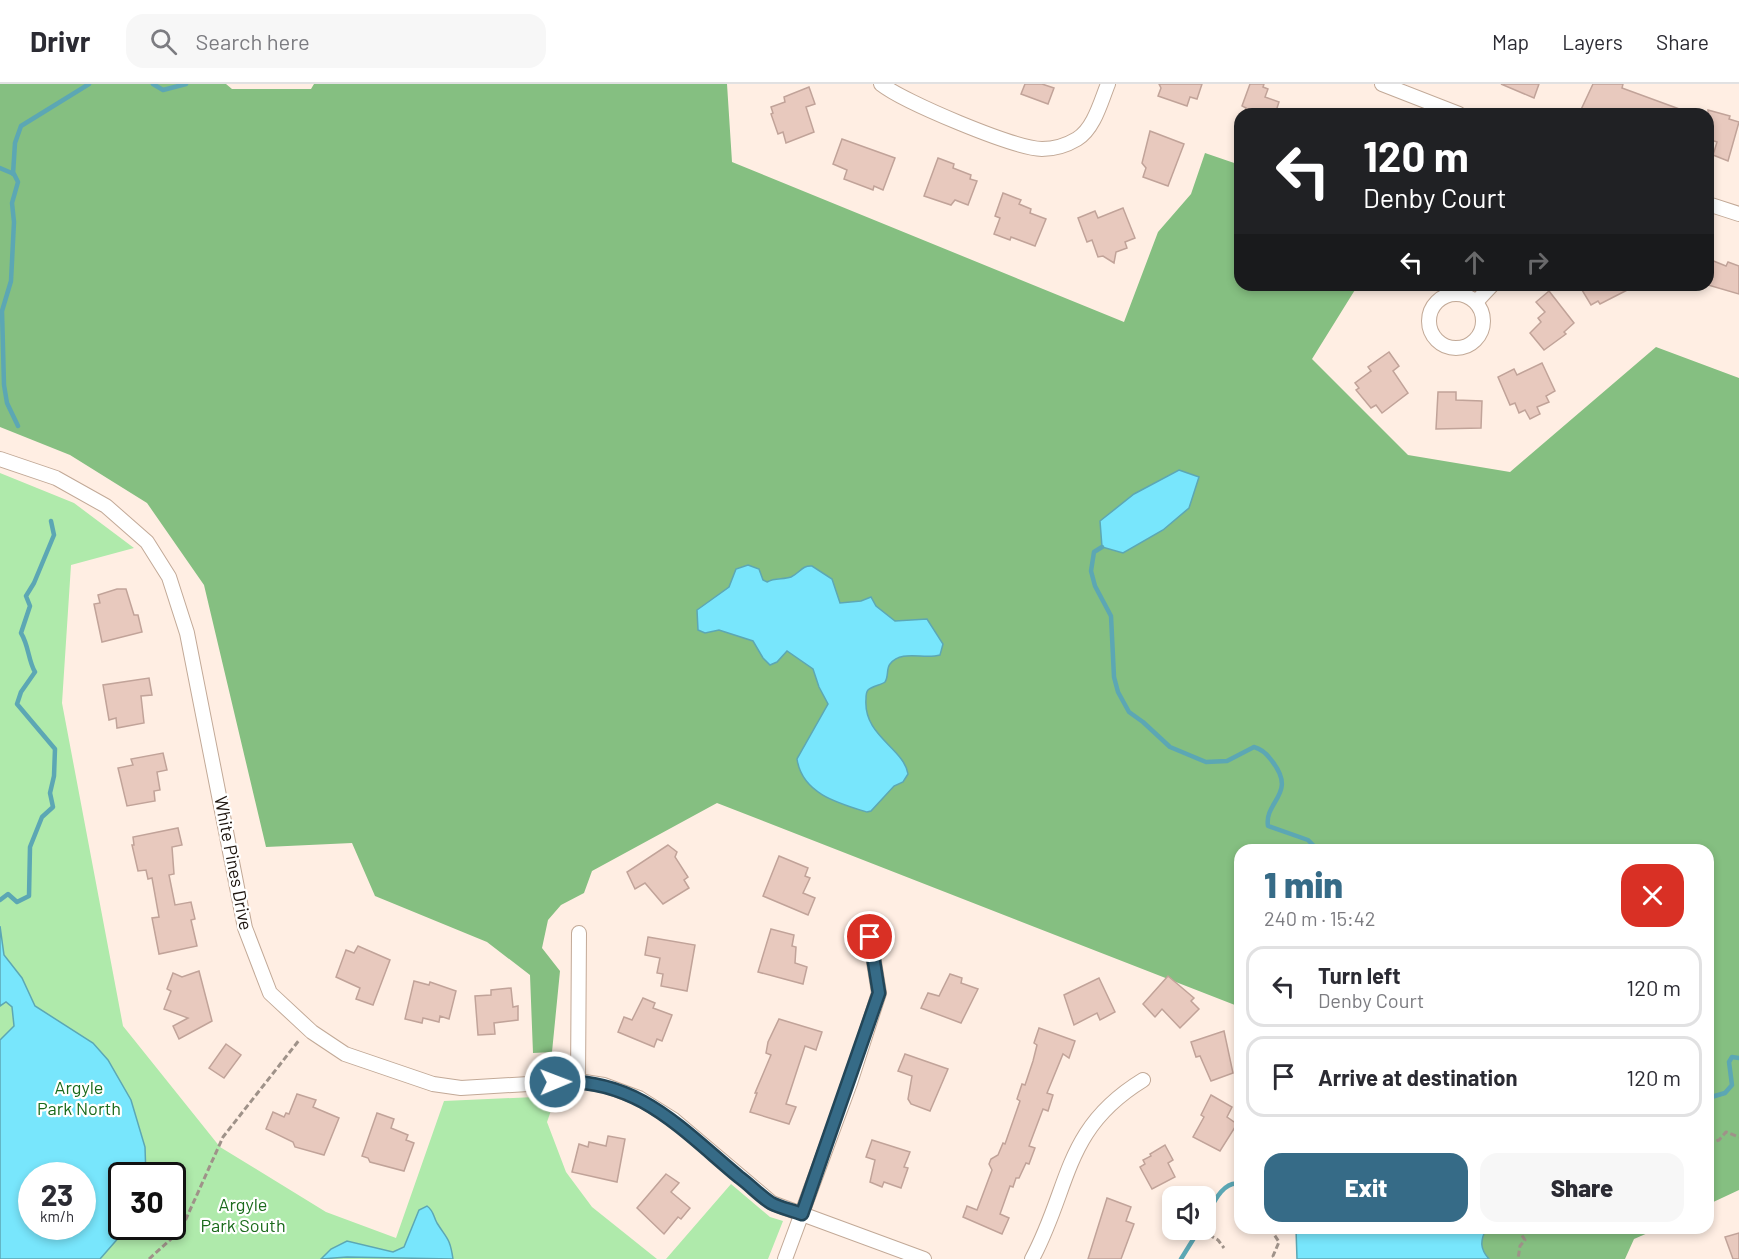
<!DOCTYPE html>
<html lang="en">
<head>
<meta charset="utf-8">
<style>
	:root { --surface:#fff; --page:#f7f7f7; --text:#2b2b33; --muted:#7c7c81; --line:#e1e1e2; --accent:#366b87 }
	body { margin:0; font-family:Barlow,sans-serif; background:var(--page); color:var(--text); height:100vh; display:flex; flex-direction:column; font-size:22px; white-space:nowrap }
	* { box-sizing:border-box; margin:0 }
	p { font-size:20px; color:var(--muted) }
	.icon { flex:none; width:33px; height:33px; fill:none; stroke:currentColor; stroke-width:2; stroke-linecap:round; stroke-linejoin:round }
	.map { position:relative; flex:1; overflow:hidden }
	.sheet { position:absolute; left:1234px; top:760px; width:480px; height:390px; display:flex; flex-direction:column; background:var(--surface); border-radius:18px; box-shadow:0 3px 9px #0003 }
	.sheet>* { flex:none }
	.banner { position:absolute; left:1234px; top:24px; width:480px; height:183px; border-radius:18px; box-shadow:0 3px 9px #0003; background:#202124; color:#fff; overflow:hidden }
	.fabs { position:absolute; left:1162px; top:1102px; display:grid; gap:12px }
	.fabs a { display:grid; place-items:center; width:54px; height:54px; border-radius:12px; background:var(--surface); box-shadow:0 3px 9px #0003; font-size:30px }
	.speed { position:absolute; left:18px; top:1078px; display:flex; gap:12px; font-size:30px; font-weight:700; text-align:center }
	.speed>* { display:grid; place-content:center; width:78px; height:78px; border-radius:50%; background:var(--surface); box-shadow:0 3px 9px #0003; line-height:1 }
	.speed small { font-size:15px; font-weight:400 }
	.speed .limit { border:3px solid #111; border-radius:9px; background:#fff; color:#111 }
	.pin { position:absolute; display:grid; place-items:center; width:51px; height:51px; color:#fff; margin:-26px; border:3px solid #fff; border-radius:50%; box-shadow:0 2px 6px #0007 }
	.me { position:absolute; width:66px; margin:-33px; rotate:89deg; stroke-linejoin:round; filter:drop-shadow(0 0 4px #0008) }
	.turn { display:flex; align-items:center; gap:21px; height:126px; padding:0 30px; font-size:27px }
	.turn .icon { width:78px; height:78px; stroke-width:2.5 }
	.turn b { display:block; font-size:42px; line-height:51px }
	.lanes { display:flex; align-items:center; height:57px; padding:0 30px; background:#0003; justify-content:center; gap:30px; direction:ltr }
	.lanes .off { opacity:.35 }
	.round { display:grid; place-items:center; flex:none; width:63px; height:63px; border-radius:18px; background:var(--page) }
	.summary { display:flex; align-items:center; justify-content:space-between; height:102px; padding:0 30px }
	h1 { font-size:36px; font-weight:800; line-height:45px; color:var(--accent) }
	.primary-button { display:flex; gap:12px; margin-top:auto; padding:12px 30px }
	.primary-button a { flex:1; height:69px; border-radius:18px; background:var(--accent); color:#fff; font-size:24px; font-weight:800; line-height:69px; text-align:center }
	.primary-button a+a { background:var(--page); color:var(--text) }
	ul { padding:0; list-style:none }
	li { display:flex; align-items:center; gap:18px; height:81px; margin:0 12px 9px; padding:0 18px; border:3px solid var(--line); border-radius:18px }
	li div { flex:1 }
	li b { display:block; font-size:22px }
	li em { font-style:normal }
	header { display:flex; align-items:center; gap:36px; box-sizing:border-box; height:84px; padding:0 30px; background:var(--surface); border-bottom:2px solid var(--line) }
	header strong { font-size:28px }
	nav { display:flex; gap:33px; margin-inline-start:auto; font-size:21px }
	.search { width:420px; height:54px; background:var(--page); display:flex; align-items:center; gap:15px; box-sizing:border-box; padding:0 21px; border-radius:18px; color:var(--muted); font-size:22px }
	.map>svg:first-child { display:block }
	.green { fill:#afeaab; fill-rule:evenodd }
	.forest { fill:#85bf81 }
	.water { fill:#78e6fc; stroke:#5ca7b4; stroke-width:1.5; fill-rule:evenodd }
	.lines { fill:none; stroke-linecap:round; stroke-linejoin:round }
	.stream { stroke:#5ca7b4; stroke-width:4.5 }
	.building { fill:#e8c9be; stroke:#c1a399; stroke-width:1.5 }
	.street-casing { stroke:#c2a997; stroke-width:16 }
	.path { stroke:#9f9289; stroke-width:3; stroke-dasharray:6 3; stroke-linecap:butt }
	.street { stroke:#fff; stroke-width:14 }
	.route-casing { stroke:#234658; stroke-width:15 }
	.route { stroke:#366b87; stroke-width:10 }
	.labels { text-anchor:middle; dominant-baseline:central; stroke-width:4.5; stroke-linejoin:round; paint-order:stroke }
	.street-label { font-size:18px; fill:#1c130d; stroke:#fff }
	.park-label { font-size:18px; fill:#1a6a1b; stroke:#fff }
</style>
</head>
<body>
<header>
<strong>Drivr</strong>
<div class="search"><svg class="icon" aria-label="search" viewBox="0 0 24 24"><circle cx="10" cy="10" r="6"/><path d="M15 15l6 6"/></svg>Search here</div>
<nav><a>Map</a><a>Layers</a><a>Share</a></nav>
</header>
<div class="map">
<svg width="1739" height="1175" viewBox="0 0 1739 1175">
	<rect width="100%" height="100%" fill="#ffeee3"/>
	<g class="green">
		<path d="M0,389L74,419L134,464L71,481L62,619L123,942L220,1063L326,1128L396,1154L444,1017L556,1012L547,1038L566,1088L592,1123L657,1175H0ZM32,1092H82V1143H32ZM122,1092H172V1143H122Z"/>
		<path d="M731,1100L770,1133L783,1137L768,1175H666Z"/>
	</g>
	<g class="forest">
		<path d="M0,0H226L232,5H311L314,0H727L732,78L1124,238L1158,148L1191,110L1205,69L1240,81V201H1358L1312,275L1408,371L1510,388L1656,263L1739,294V1106L1709,1120L1708,766H1240V923L717,719L592,787L584,809L561,821L548,836L542,864L560,887L552,968L533,969L530,891L487,858L375,812L352,759L266,763L204,501L147,419L70,371L0,343Z"/>
		<path d="M1318,1145H1657L1634,1155L1625,1175H1325Z"/>
	</g>
	<g class="water">
		<path d="M1179,386L1199,393L1189,424L1163,446L1123,469L1102,463L1100,437L1134,410Z"/>
		<path d="M748,481L759,485L763,496L767,498C775,493 783,496 791,493C800,489 802,481 812,482L832,495L840,519L861,517L871,513L876,522L895,537L927,535L943,560L940,571C924,576 902,565 890,580C886,585 889,592 885,598C881,601 872,602 868,606C866,608 866,612 866,615C863,652 904,664 908,690L903,698L894,702L871,727L867,728C837,719 802,709 797,675L828,620L819,603L813,585L787,567L777,578L770,581L763,574L753,557L719,546L705,549L698,546L697,526L729,503L736,485Z"/>
		<path d="M0,842L4,871L22,894L35,922L93,959L108,976L131,1016L145,1063L146,1092H122V1143H128L100,1175H0V956L14,942L12,923L6,918L0,922ZM32,1092H82V1143H32Z"/>
		<path d="M427,1122C434,1127 433,1132 437,1139C447,1155 450,1154 453,1175L347,1173L321,1175L331,1165L347,1157L393,1168L404,1163L419,1126Z"/>
		<path d="M1296,1145H1486C1480,1157 1480,1165 1489,1175H1297Z"/>
	</g>
	<g class="lines">
		<g class="stream">
			<path d="M153,0L163,6L186,0"/>
			<path d="M0,84L14,90L18,98L12,119L14,138L11,197L2,227L4,301L7,319L18,342"/>
			<path d="M13,90L15,59L21,42L89,0"/>
			<path d="M1102,463L1094,468L1091,487L1095,502L1111,532L1114,593L1118,608L1129,628L1143,638L1170,663L1206,678L1227,677L1254,663C1262,665 1267,670 1272,677C1298,710 1264,717 1268,742L1308,756L1318,766"/>
			<path d="M0,816L8,810L17,818L29,812L30,763L42,733L53,723L50,709L54,692L55,665L17,620L21,608L35,588C28,576 29,562 21,549L30,522L26,512L34,499L54,451L51,437"/>
			<path d="M1708,1014L1725,1009L1732,1001L1729,978L1732,973L1739,974"/>
			<path d="M1206,1133C1213,1120 1223,1096 1240,1100"/>
			<path d="M1181,1175L1199,1146"/>
		</g>
	</g>
	<g class="building">
		<path d="M1025,0H1042L1054,4L1048,20L1021,10Z"/>
		<path d="M1159,0H1202L1197,15L1190,13L1187,22L1158,12L1161,4Z"/>
		<path d="M1250,0H1264L1263,3L1268,5L1265,13L1279,18L1275,30H1244L1246,24L1242,22Z"/>
		<path d="M1501,0H1539L1534,14Z"/>
		<path d="M1593,0H1623L1622,4L1693,30H1579Z"/>
		<path d="M809,3L815,20L806,23L814,48L786,59L783,48L778,50L771,30L773,29L771,23L785,18L784,13Z"/>
		<path d="M1708,26L1730,32L1729,35L1739,38L1728,77L1713,71L1717,58L1708,55Z"/>
		<path d="M1150,47L1184,60L1168,102L1143,93L1146,84L1142,79Z"/>
		<path d="M842,55L895,74L883,106L874,102L873,106L844,95L847,86L833,80Z"/>
		<path d="M938,74L954,80L953,84L971,91L970,95L977,97L968,121L955,116L951,121L924,112Z"/>
		<path d="M1003,109L1021,116L1019,120L1031,125L1030,129L1046,135L1035,162L1011,153L1010,156L994,150L1000,134L995,132Z"/>
		<path d="M1123,124L1135,154L1125,158L1127,164L1116,168L1114,179L1103,172L1098,173L1092,156L1087,158L1078,134L1095,127L1098,134Z"/>
		<path d="M1711,176L1726,182L1728,178L1739,182V210L1708,201Z"/>
		<path d="M1579,201H1637L1600,220L1598,217L1591,221Z"/>
		<path d="M1549,207L1574,239L1564,248L1566,250L1544,266L1530,249L1541,238L1538,234L1545,228L1536,218Z"/>
		<path d="M1389,268L1399,282L1393,287L1408,309L1382,329L1376,321L1371,324L1356,306L1359,304L1355,299L1371,287L1368,283Z"/>
		<path d="M1542,279L1555,307L1546,312L1549,318L1537,323L1540,330L1530,335L1525,326L1519,329L1515,319L1510,321L1498,293L1514,285L1517,291Z"/>
		<path d="M1438,308H1456V316L1482,317L1481,344L1436,345Z"/>
		<path d="M117,505H126L134,531H138L142,548L102,558L94,520L100,519L98,511Z"/>
		<path d="M149,594L152,611L141,612L144,639L117,644L116,634L109,636L103,601Z"/>
		<path d="M163,669L167,686L157,688L160,706L154,707L155,717L127,722L118,684L133,681L131,675Z"/>
		<path d="M178,744L182,761L172,763L174,790L169,791L175,821L191,818L195,835L191,836L197,862L159,870L152,834L159,833L152,794L148,795L146,786L138,787L132,761H134L133,753Z"/>
		<path d="M668,761L677,768L675,773L688,793L684,796L689,804L663,820L645,799L635,805L627,788Z"/>
		<path d="M779,772L808,784L805,792L810,794L803,809L815,814L808,831L763,812Z"/>
		<path d="M771,845L794,851L792,862L796,863L795,879L807,883L803,900L758,888Z"/>
		<path d="M648,853L695,861L687,907L661,902L663,890L657,889L660,874L645,871Z"/>
		<path d="M358,862L390,876L373,921L356,915L360,904L336,893L346,866L354,869Z"/>
		<path d="M199,887L212,937L179,955L173,942L188,934L164,925L171,907L167,905L173,889L182,893Z"/>
		<path d="M950,890L962,894L961,899L978,905L961,939L921,924L928,909L939,912Z"/>
		<path d="M1168,892L1194,914L1191,917L1199,925L1180,944L1162,925L1155,933L1143,920Z"/>
		<path d="M1099,894L1115,928L1100,936L1097,929L1074,941L1064,911Z"/>
		<path d="M414,897L429,901L430,898L456,907L449,935L440,932L439,938L423,934L422,939L405,935Z"/>
		<path d="M511,904L513,923L518,922V936L494,939L495,950L478,951L475,912L491,911V906Z"/>
		<path d="M643,914L655,919L653,924L672,931L662,957L657,955L654,963L618,948L624,933L632,936Z"/>
		<path d="M779,935L822,948L816,966L805,962L786,1020L796,1023L789,1040L750,1028L757,1009H755L771,971L766,969L768,958Z"/>
		<path d="M1039,944L1075,957L1069,974L1063,970L1047,1009L1053,1011L1048,1027L1043,1025L1029,1062L1035,1064L1029,1080L1026,1079L1019,1094H1016L1013,1103L1010,1102L1000,1130L1009,1134L1002,1150L963,1133L967,1122L977,1126L992,1086L989,1080L991,1075L998,1071L1003,1059L1005,1060L1020,1017L1017,1015L1022,1000L1025,1001L1033,977L1037,961L1034,959Z"/>
		<path d="M1224,947L1233,989L1211,997L1200,972L1196,973L1191,958Z"/>
		<path d="M226,960L241,971L224,994L209,984Z"/>
		<path d="M905,970L948,985L930,1027L911,1020L908,1015L912,992L898,987Z"/>
		<path d="M297,1010L316,1016L313,1023L339,1034L324,1071L295,1063L293,1058L266,1045L273,1028L284,1033L286,1029L289,1030Z"/>
		<path d="M1211,1011L1232,1023L1227,1033L1237,1040L1220,1067L1193,1053L1204,1033L1201,1031Z"/>
		<path d="M377,1029L394,1035L391,1044L408,1051L406,1056L414,1059L404,1087L370,1078L368,1074L362,1072Z"/>
		<path d="M608,1052L625,1055L617,1098L572,1088L579,1060L588,1063L589,1058L606,1062Z"/>
		<path d="M872,1056L910,1068L904,1083L908,1084L901,1104L884,1098L882,1103L870,1098L875,1076L866,1073Z"/>
		<path d="M1165,1061L1173,1076L1168,1079L1175,1093L1152,1105L1140,1083L1145,1080L1143,1076L1151,1072L1150,1070Z"/>
		<path d="M666,1090L679,1099L671,1108L690,1124L681,1135L678,1133L664,1150L637,1124Z"/>
		<path d="M1107,1114L1131,1123L1126,1137L1134,1140L1121,1175H1088Z"/>
		<path d="M1739,1149V1175H1733L1725,1153Z"/>
	</g>
	<g class="lines">
		<defs>
			<g id="street">
				<path d="M881,0C904,18 1013,64 1042,65C1054,65 1067,61 1077,55C1094,45 1101,17 1108,0"/>
				<path d="M1382,0L1459,30"/>
				<path d="M1708,120L1739,130"/>
				<circle cx="1456" cy="237" r="27"/>
				<path d="M1476,218L1492,201"/>
				<path d="M0,375L56,394L106,422L147,458L169,493L187,549L245,844L270,909L312,948L345,970L433,1000L461,1004L578,997L604,1001L639,1014L674,1036L772,1119L924,1175"/>
				<path d="M578,997L579,849"/>
				<path d="M785,1175L850,999L879,909L870,853"/>
				<path d="M1032,1175C1071,1102 1063,1045 1143,996"/>
			</g>
		</defs>
		<use href="#street" class="street-casing"/>
		<g class="path">
			<path d="M1708,1060L1719,1056L1726,1048L1739,1053"/>
			<path d="M1270,1144L1279,1158L1273,1172L1275,1175"/>
			<path d="M1517,1144L1525,1156L1520,1162L1518,1175"/>
			<path d="M1201,1146L1218,1156L1224,1164"/>
			<path d="M149,1175L181,1146L223,1053L300,955"/>
		</g>
		<use href="#street" class="street"/>
	</g>
	<g class="lines">
		<defs>
			<path id="route" d="M555,998C637,993 681,1045 739,1093C750,1101 760,1112 771,1119C780,1124 792,1126 802,1130L879,909L870,853"/>
		</defs>
		<use href="#route" class="route-casing"/>
		<use href="#route" class="route"/>
	</g>
	<g class="labels">
		<g class="street-label">
			<text transform="translate(234 779) rotate(79)">White Pines Drive</text>
		</g>
		<g class="park-label">
			<text x="79" y="1003">Argyle<tspan x="79" dy="21">Park North</tspan></text>
			<text x="243" y="1120">Argyle<tspan x="243" dy="21">Park South</tspan></text>
		</g>
	</g>
</svg>
<div class="fabs">
<a><svg class="icon" aria-label="sound" viewBox="0 0 24 24"><path d="M4 9h4l5-4v14l-5-4H4zM17 9q2 3 0 6"/></svg></a>
</div>
<div class="speed"><div>23<small>km/h</small></div><div class="limit">30</div></div>
<div class="pin" style="left:870px;top:853px;background:#d93025"><svg class="icon" aria-label="arrive" viewBox="0 0 24 24"><path d="M6 21V4h12l-3 4 3 4H6"/></svg></div>
<svg class="me" style="left:555px;top:998px" viewBox="-20 -20 40 40"><circle r="17" fill="#366b87" stroke="#fff" stroke-width="3"/><path d="M0-11L8 9 0 5-8 9z" fill="#fff"/></svg>
<div class="banner">
<div class="turn"><svg class="icon" aria-label="left" viewBox="0 0 24 24"><path d="M17 20v-9H6M10 6l-5 5 5 5"/></svg><div><b>120 m</b>Denby Court</div></div>
<div class="lanes"><svg class="icon" aria-label="left" viewBox="0 0 24 24"><path d="M17 20v-9H6M10 6l-5 5 5 5"/></svg><svg class="icon off" aria-label="ahead" viewBox="0 0 24 24"><path d="M12 20V5M6 11l6-6 6 6"/></svg><svg class="icon off" aria-label="right" viewBox="0 0 24 24"><path d="M7 20v-9h11M14 6l5 5-5 5"/></svg></div>
</div>
<section class="sheet">
<div class="summary"><div><h1>1 min</h1><p>240 m · 15:42</p></div><a class="round" style="background:#d93025;color:#fff"><svg class="icon" aria-label="close" viewBox="0 0 24 24"><path d="M6 6l12 12M18 6L6 18"/></svg></a></div>
<ul>
<li><svg class="icon" aria-label="left" viewBox="0 0 24 24"><path d="M17 20v-9H6M10 6l-5 5 5 5"/></svg><div><b>Turn left</b><p>Denby Court</p></div><em>120 m</em></li>
<li><svg class="icon" aria-label="arrive" viewBox="0 0 24 24"><path d="M6 21V4h12l-3 4 3 4H6"/></svg><div><b>Arrive at destination</b></div><em>120 m</em></li>
</ul>
<div class="primary-button"><a>Exit</a><a>Share</a></div>
</section>
</div>
</body>
</html>
